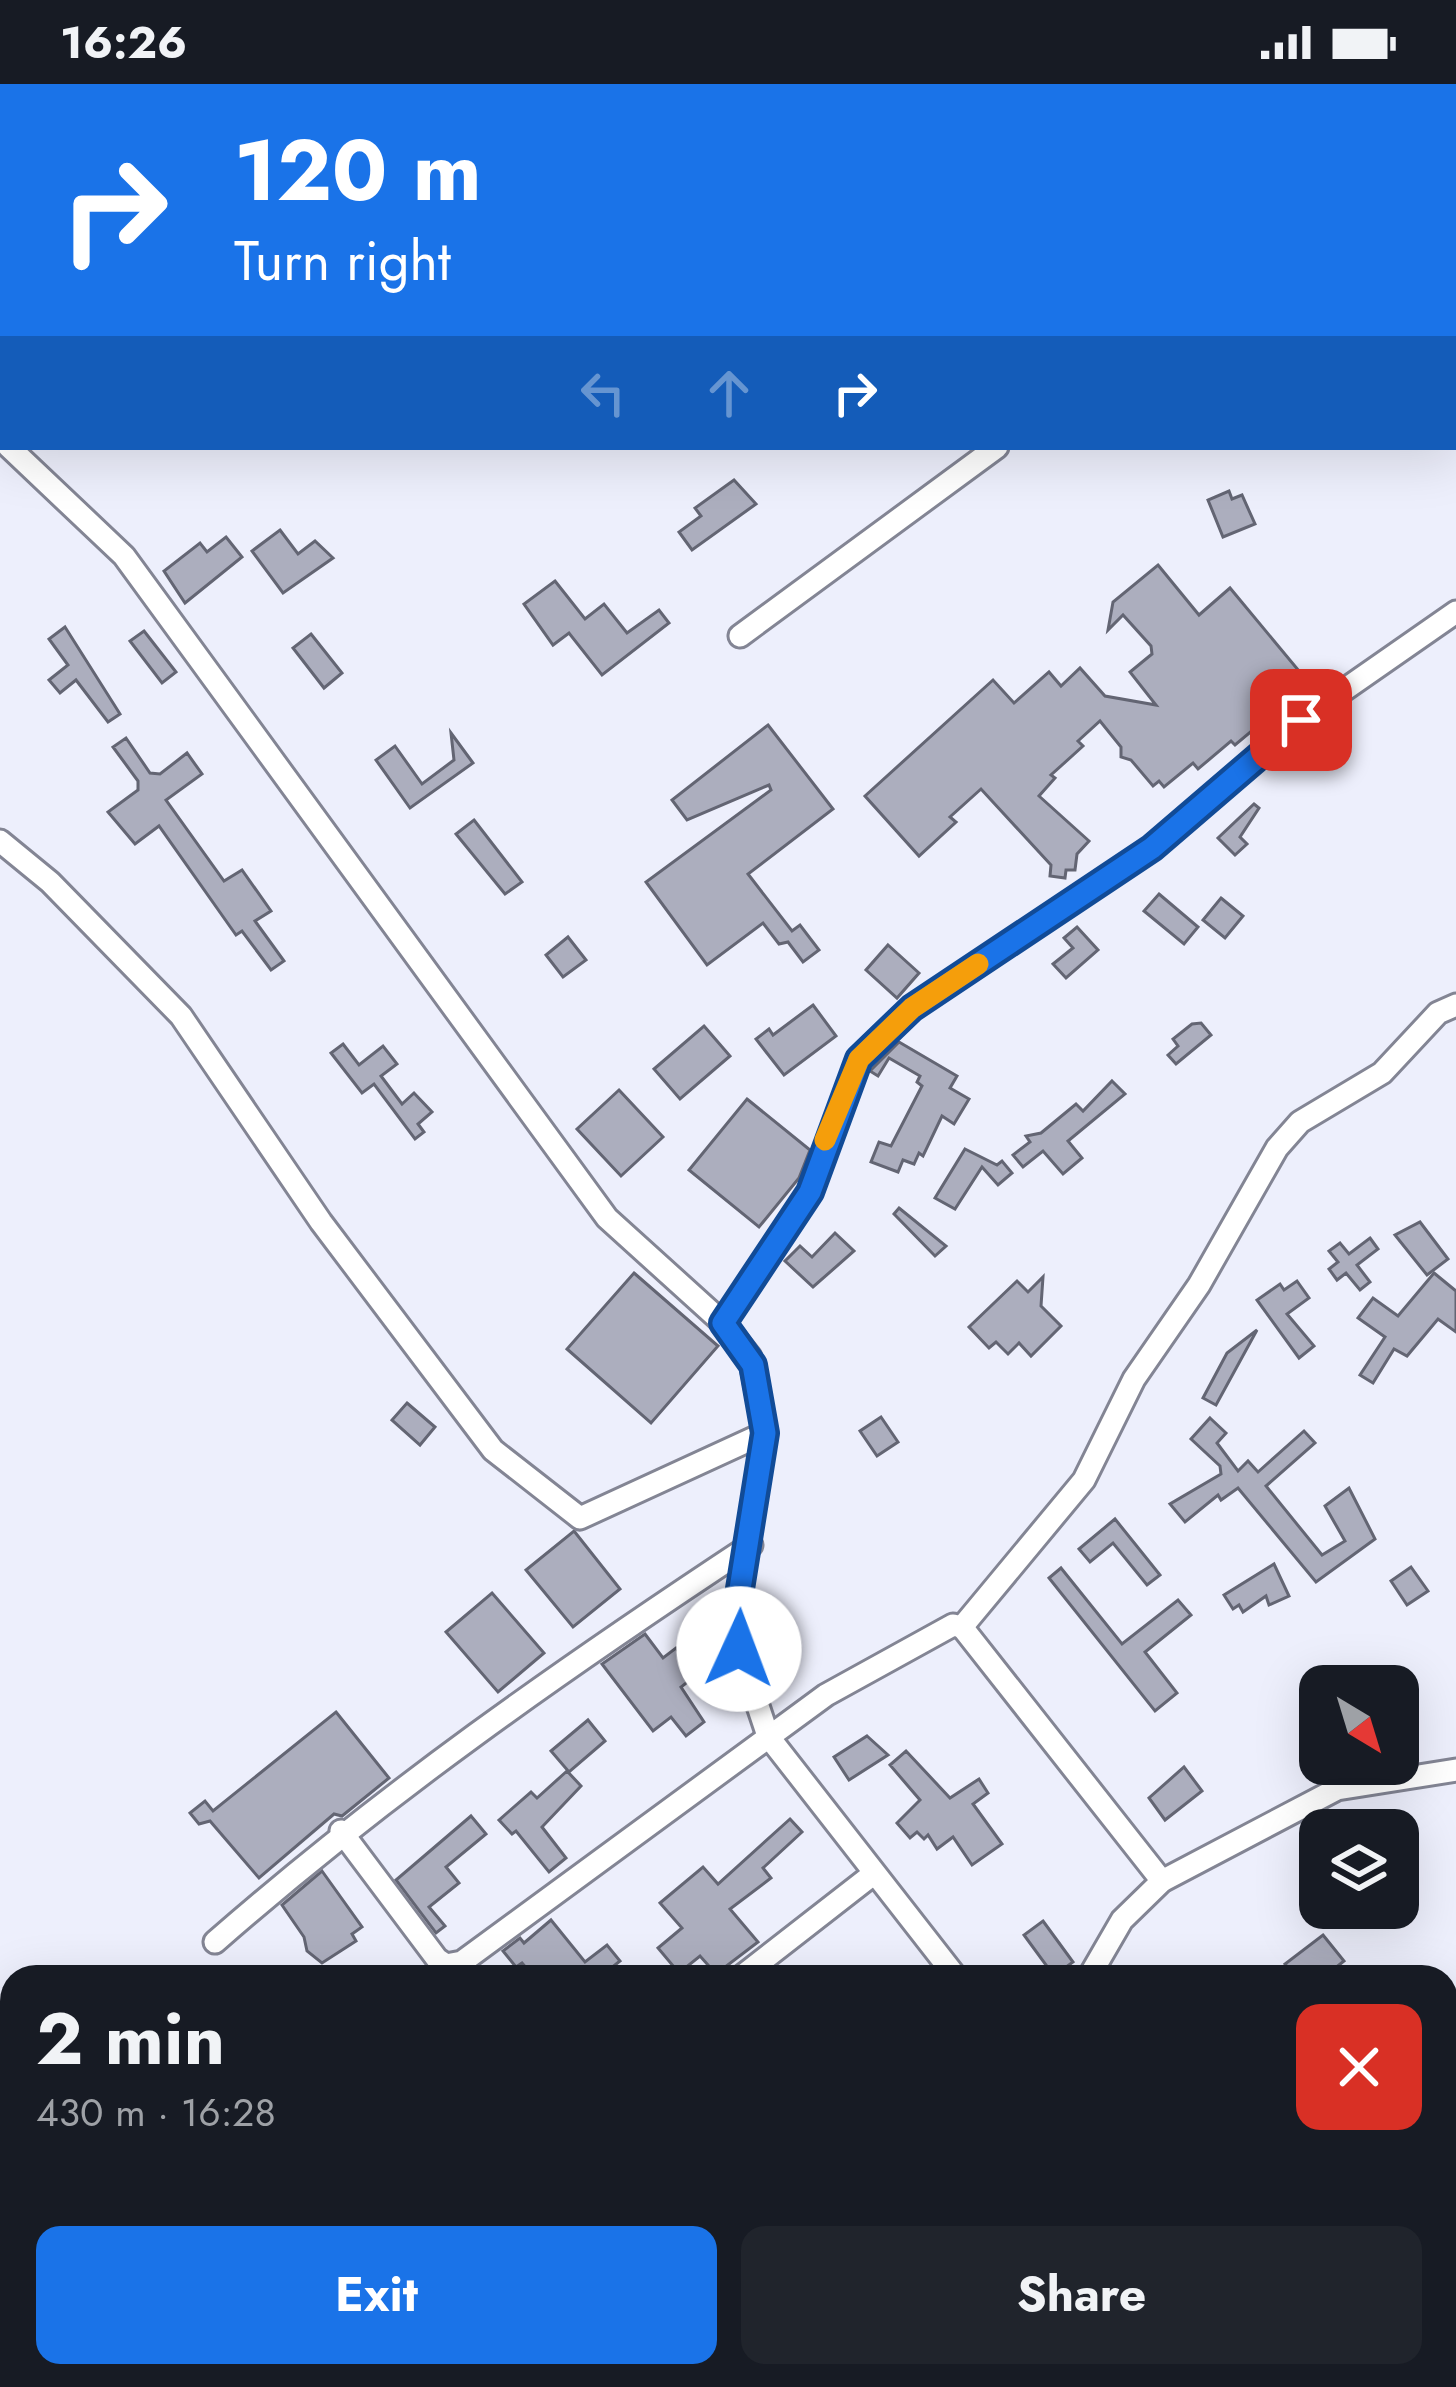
<!DOCTYPE html>
<html lang="en">
<head>
<meta charset="utf-8">
<style>
	:root { --surface:#171b24; --page:#20242c; --text:#f1f3f6; --muted:#9ea1a6; --accent:#1a73e8 }
	body { margin:0; font-family:Jost,sans-serif; background:var(--page); color:var(--text); height:100vh; display:flex; flex-direction:column; font-size:45px; white-space:nowrap }
	* { box-sizing:border-box; margin:0 }
	p { font-size:39px; color:var(--muted) }
	.icon { flex:none; width:66px; height:66px; fill:none; stroke:currentColor; stroke-width:2; stroke-linecap:round; stroke-linejoin:round }
	.map { position:relative; flex:1; overflow:hidden }
	.sheet { position:absolute; left:0px; top:1881px; width:1458px; height:423px; display:flex; flex-direction:column; background:var(--surface); border-radius:36px 36px 0 0; box-shadow:0 12px 48px #0002 }
	.sheet>* { flex:none }
	.banner { position:absolute; left:0px; top:0px; width:1458px; height:366px; box-shadow:0 12px 48px #0002; background:#1a73e8; color:#fff; overflow:hidden }
	.needle { width:78px; rotate:142deg }
	.tools { position:absolute; left:1299px; top:1581px; display:grid; gap:24px }
	.tools a { display:grid; place-items:center; width:120px; height:120px; border-radius:24px; background:var(--surface); box-shadow:0 12px 48px #0002; font-size:60px }
	.pin { position:absolute; display:grid; place-items:center; width:102px; height:102px; color:#fff; margin:-51px; border-radius:24px; box-shadow:0 6px 18px #0006 }
	.me { position:absolute; width:132px; margin:-66px; rotate:2deg; stroke-linejoin:round; filter:drop-shadow(0 0 9px #0008) }
	.turn { display:flex; align-items:center; gap:42px; height:252px; padding:0 36px; font-size:54px }
	.turn .icon { width:156px; height:156px; stroke-width:2.5 }
	.turn b { display:block; font-size:84px; line-height:102px }
	.lanes { display:flex; align-items:center; height:114px; padding:0 36px; background:#0003; justify-content:center; gap:60px; direction:ltr }
	.lanes .off { opacity:.35 }
	.round { display:grid; place-items:center; flex:none; width:126px; height:126px; border-radius:24px; background:var(--page) }
	.overview { display:flex; align-items:center; justify-content:space-between; height:204px; padding:0 36px }
	h1 { font-size:72px; font-weight:700; line-height:90px }
	.action { display:flex; gap:24px; margin-top:auto; padding:24px 36px }
	.action a { flex:1; height:138px; border-radius:24px; background:var(--accent); color:#fff; font-size:48px; font-weight:700; line-height:138px; text-align:center }
	.action a+a { background:var(--page); color:var(--text) }
	.status { display:flex; justify-content:space-between; align-items:center; height:84px; padding:0 60px; background:var(--surface); direction:ltr }
	.status svg { height:33px; fill:currentColor }
	.map>svg:first-child { display:block }
	.building { fill:#acaebe; stroke:#636573; stroke-width:3 }
	.lines { fill:none; stroke-linecap:round; stroke-linejoin:round }
	.minor-casing { stroke:#838594; stroke-width:27 }
	.minor { stroke:#fff; stroke-width:21 }
	.route-casing { stroke:#114b97; stroke-width:30 }
	.route { stroke:#1a73e8; stroke-width:21 }
	.slow { stroke:#f59e0b; stroke-width:21 }
</style>
</head>
<body>
<div class="status"><b>16:26</b><svg viewBox="0 0 49 12"><path d="M0 12V9h3v3zM5 12V6h3v6zM10 12V3h3v9zM15 12V0h3v12zM26 1h20v11H26zM47 4h2v5h-2z"/></svg></div>
<div class="map">
<svg width="1456" height="2303" viewBox="0 0 1456 2303">
	<rect width="100%" height="100%" fill="#edeffc"/>
	<g class="building">
		<path d="M734,396L756,420L692,466L679,448L701,432L695,424Z"/>
		<path d="M1229,407L1232,415L1242,411L1255,440L1223,453L1208,416Z"/>
		<path d="M280,446L298,470L315,457L333,474L283,509L252,467Z"/>
		<path d="M226,453L242,473L185,519L164,487L200,459L207,468Z"/>
		<path d="M1158,481L1199,531L1230,504L1309,599L1235,661L1231,657L1198,685L1193,679L1164,703L1159,697L1153,702L1131,676L1121,673V663L1100,637L1078,657L1083,662L1051,691L1055,694L1039,712L1089,757L1077,770L1075,786H1066L1065,794L1050,792L1051,781L981,705L950,733L956,738L919,772L865,712L993,596L1014,619L1049,588L1061,602L1080,584L1105,612L1156,621L1130,588L1152,570L1151,562L1123,531L1108,546L1113,518Z"/>
		<path d="M555,497L585,535L604,520L627,549L659,526L669,539L602,591L569,549L553,561L524,520Z"/>
		<path d="M65,543L120,630L108,638L76,596L60,609L49,596L68,581L49,555Z"/>
		<path d="M144,547L176,588L162,599L130,557Z"/>
		<path d="M311,550L342,589L324,604L293,564Z"/>
		<path d="M768,641L833,725L748,790L792,847L800,841L819,866L803,878L788,858L779,860L763,839L707,881L646,798L771,706L769,701L687,736L672,716Z"/>
		<path d="M451,649L473,679L410,724L376,676L395,662L422,700L454,676Z"/>
		<path d="M126,654L150,689L160,690L187,669L202,690L166,716L224,797L242,786L271,827L255,837L284,877L271,886L242,847L236,851L159,742L135,760L108,728L138,706V697L113,663Z"/>
		<path d="M1254,720L1259,724L1240,753L1247,760L1235,771L1218,754Z"/>
		<path d="M474,736L522,798L505,810L456,750Z"/>
		<path d="M1159,810L1198,843L1184,860L1144,827Z"/>
		<path d="M1221,814L1243,832L1225,854L1203,836Z"/>
		<path d="M1077,843L1098,866L1066,894L1053,880L1073,864L1064,854Z"/>
		<path d="M568,853L586,876L563,893L546,871Z"/>
		<path d="M888,861L919,889L897,914L866,886Z"/>
		<path d="M813,921L836,952L784,991L756,955L769,945L773,951Z"/>
		<path d="M1201,939L1211,951L1176,980L1168,971L1178,962L1173,955L1192,940Z"/>
		<path d="M704,942L730,972L680,1015L654,985Z"/>
		<path d="M899,958L957,992L950,1004L969,1015L954,1040L942,1032L923,1072L919,1069L914,1080L903,1076L898,1088L871,1078L879,1058L891,1062L922,1002L917,998L920,992L889,974L878,992L870,987Z"/>
		<path d="M343,960L359,981L383,962L397,980L381,992L402,1020L414,1009L432,1028L418,1040L424,1048L415,1055L374,1000L362,1009L331,969Z"/>
		<path d="M1112,997L1125,1010L1068,1057L1082,1074L1063,1090L1043,1067L1023,1083L1013,1071L1030,1058L1026,1052L1041,1049L1076,1020L1083,1027Z"/>
		<path d="M619,1006L663,1053L621,1092L577,1045Z"/>
		<path d="M747,1015L810,1066L799,1094L759,1143L689,1086Z"/>
		<path d="M965,1065L997,1081L1002,1077L1012,1089L998,1101L982,1083L955,1125L935,1114Z"/>
		<path d="M899,1124L946,1162L935,1172L894,1130Z"/>
		<path d="M1420,1138L1448,1175L1427,1191L1395,1151Z"/>
		<path d="M835,1149L854,1167L813,1203L785,1177L800,1162L812,1173Z"/>
		<path d="M1370,1154L1378,1165L1357,1181L1370,1198L1360,1206L1346,1189L1337,1196L1329,1185L1338,1178L1329,1167L1340,1159L1349,1170Z"/>
		<path d="M634,1189L718,1262L651,1339L567,1265Z"/>
		<path d="M1434,1189L1456,1207V1248L1438,1235L1407,1272L1394,1265L1373,1299L1360,1291L1385,1253L1358,1234L1373,1214L1398,1232Z"/>
		<path d="M1043,1193L1041,1222L1061,1242L1031,1272L1019,1259L1008,1270L996,1258L989,1264L969,1243L1017,1197L1028,1208Z"/>
		<path d="M1297,1197L1309,1214L1287,1230L1314,1262L1299,1274L1257,1216L1280,1200L1284,1206Z"/>
		<path d="M1257,1246L1216,1321L1203,1314L1227,1269Z"/>
		<path d="M407,1319L435,1343L420,1361L392,1336Z"/>
		<path d="M881,1333L898,1358L877,1372L860,1347Z"/>
		<path d="M1210,1334L1226,1349L1217,1359L1238,1387L1248,1377L1258,1388L1304,1347L1315,1359L1266,1402L1322,1471L1345,1457L1325,1422L1349,1404L1375,1455L1316,1498L1238,1404L1221,1416L1218,1411L1185,1438L1170,1420L1221,1390L1220,1382L1191,1355Z"/>
		<path d="M1115,1435L1160,1491L1147,1501L1113,1459L1090,1478L1079,1465Z"/>
		<path d="M574,1447L620,1505L573,1543L526,1486Z"/>
		<path d="M1274,1480L1289,1512L1269,1521L1266,1512L1243,1528L1239,1521L1233,1525L1224,1511Z"/>
		<path d="M1411,1483L1428,1507L1407,1521L1391,1497Z"/>
		<path d="M1061,1484L1122,1560L1178,1516L1191,1531L1145,1568L1177,1609L1155,1627L1049,1494Z"/>
		<path d="M492,1509L544,1569L498,1608L446,1548Z"/>
		<path d="M645,1550L663,1574L676,1564L685,1575L696,1566L708,1582L681,1603L704,1638L686,1652L671,1633L653,1647L602,1580Z"/>
		<path d="M336,1628L389,1694L342,1732L334,1730L259,1794L210,1737L199,1740L190,1729L205,1717L213,1727Z"/>
		<path d="M588,1636L605,1657L569,1688L551,1667Z"/>
		<path d="M867,1652L888,1671L849,1696L834,1673Z"/>
		<path d="M906,1667L950,1714L979,1695L988,1709L973,1720L1002,1760L972,1781L953,1753L937,1765L928,1751L924,1755L917,1748L910,1754L897,1739L920,1716L890,1681Z"/>
		<path d="M1184,1683L1202,1707L1165,1736L1149,1714Z"/>
		<path d="M567,1687L581,1702L542,1743L566,1774L549,1788L516,1747L512,1750L499,1736L531,1708L537,1714Z"/>
		<path d="M471,1732L486,1750L446,1783L459,1799L429,1823L445,1842L436,1849L396,1796Z"/>
		<path d="M790,1735L802,1748L763,1784L771,1794L730,1825L758,1858L716,1890L700,1872L679,1889L658,1864L682,1844L660,1819L703,1783L718,1800Z"/>
		<path d="M322,1787L362,1843L352,1850L356,1857L322,1879L307,1867L304,1853L282,1821Z"/>
		<path d="M551,1836L585,1878L607,1861L620,1877L600,1893H534L522,1879L516,1883L503,1867L520,1854L524,1859Z"/>
		<path d="M1043,1837L1073,1878L1054,1892L1024,1851Z"/>
		<path d="M1323,1851L1344,1877L1324,1893H1295L1285,1880Z"/>
	</g>
	<g class="lines">
		<defs>
			<g id="minor">
				<path d="M1415,0L1416,3"/>
				<path d="M1455,45H1456"/>
				<path d="M1455,135L1456,139"/>
				<path d="M9,363L124,472L607,1134L723,1239L750,1273L765,1349L735,1536L739,1565L768,1652L956,1893"/>
				<path d="M740,552L997,363"/>
				<path d="M0,757L50,798L181,932L321,1138L493,1366L580,1434L765,1349"/>
				<path d="M723,1239L810,1108L859,975L912,924L1152,763L1301,636L1456,528"/>
				<path d="M962,1543L1162,1797"/>
				<path d="M341,1747L437,1875L446,1881L462,1878L826,1611L953,1541L962,1543L1084,1396L1134,1295L1199,1201L1277,1064L1300,1038L1382,989L1438,929L1456,921"/>
				<path d="M215,1858C384,1710 563,1585 751,1461"/>
				<path d="M741,1893L872,1791"/>
				<path d="M1089,1893L1122,1836L1162,1797L1337,1705L1456,1686"/>
				<path d="M0,2288L28,2303"/>
				<path d="M1265,2292L1273,2303"/>
				<path d="M101,2303V2292"/>
				<path d="M236,2303L249,2292"/>
			</g>
		</defs>
		<use href="#minor" class="minor-casing"/>
		<use href="#minor" class="minor"/>
	</g>
	<g class="lines">
		<defs>
			<path id="route" d="M739,1565L735,1536L765,1349L753,1281L723,1239L810,1108L859,975L912,924L1152,764L1301,636"/>
		</defs>
		<use href="#route" class="route-casing"/>
		<use href="#route" class="route"/>
		<path class="slow" d="M825,1056L859,975L912,924L978,880"/>
	</g>
</svg>
<div class="tools">
<a><svg class="needle" viewBox="-14 -14 28 28"><path d="M0-13l5 13h-10z" fill="#e53935"/><path d="M0 13l5-13h-10z" fill="#9ea1a6"/></svg></a>
<a><svg class="icon" aria-label="layers" viewBox="0 0 24 24"><path d="M12 4l9 5-9 5-9-5zM3 14l9 5 9-5"/></svg></a>
</div>
<div class="pin" style="left:1301px;top:636px;background:#d93025"><svg class="icon" aria-label="arrive" viewBox="0 0 24 24"><path d="M6 21V4h12l-3 4 3 4H6"/></svg></div>
<svg class="me" style="left:739px;top:1565px" viewBox="-20 -20 40 40"><circle r="19" fill="#fff"/><path d="M0-13L10 11 0 6-10 11z" fill="#1a73e8"/></svg>
<div class="banner">
<div class="turn"><svg class="icon" aria-label="right" viewBox="0 0 24 24"><path d="M7 20v-9h11M14 6l5 5-5 5"/></svg><div><b>120 m</b>Turn right</div></div>
<div class="lanes"><svg class="icon off" aria-label="left" viewBox="0 0 24 24"><path d="M17 20v-9H6M10 6l-5 5 5 5"/></svg><svg class="icon off" aria-label="ahead" viewBox="0 0 24 24"><path d="M12 20V5M6 11l6-6 6 6"/></svg><svg class="icon" aria-label="right" viewBox="0 0 24 24"><path d="M7 20v-9h11M14 6l5 5-5 5"/></svg></div>
</div>
<section class="sheet">
<div class="overview"><div><h1>2 min</h1><p>430 m · 16:28</p></div><a class="round" style="background:#d93025;color:#fff"><svg class="icon" aria-label="close" viewBox="0 0 24 24"><path d="M6 6l12 12M18 6L6 18"/></svg></a></div>
<div class="action"><a>Exit</a><a>Share</a></div>
</section>
</div>
</body>
</html>
